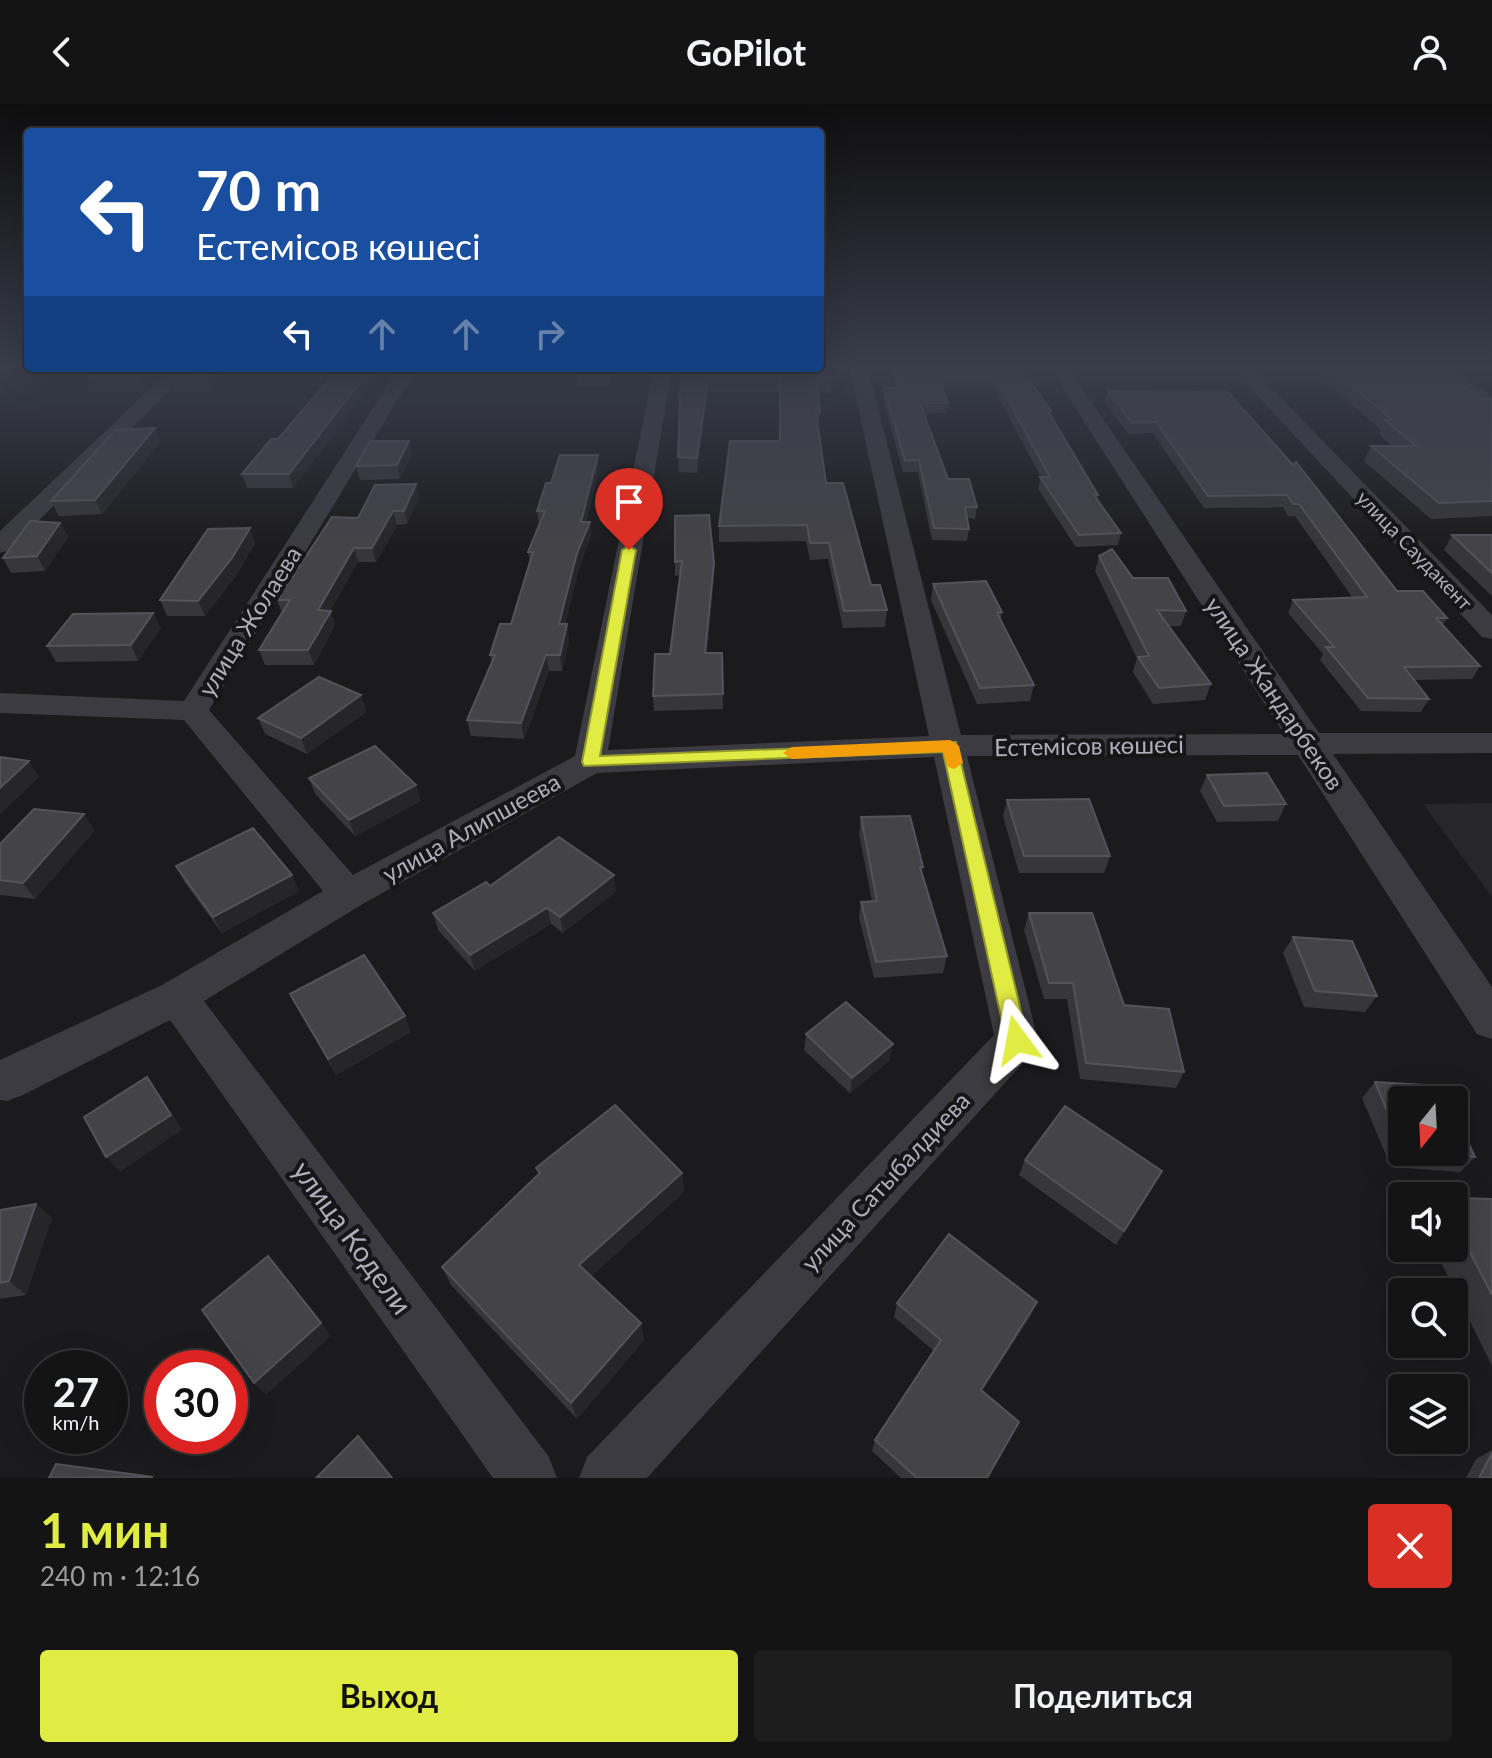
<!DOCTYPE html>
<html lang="ru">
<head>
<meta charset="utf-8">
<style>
	:root { --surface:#141415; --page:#1d1d1e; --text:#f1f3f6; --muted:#9d9ea0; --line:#333334; --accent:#e0eb43 }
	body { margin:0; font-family:Lato,sans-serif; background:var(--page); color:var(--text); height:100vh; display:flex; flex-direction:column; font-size:30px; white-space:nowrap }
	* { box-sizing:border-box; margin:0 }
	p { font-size:26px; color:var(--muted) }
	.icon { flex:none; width:44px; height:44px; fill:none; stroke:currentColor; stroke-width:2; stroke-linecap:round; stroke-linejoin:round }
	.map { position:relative; height:1374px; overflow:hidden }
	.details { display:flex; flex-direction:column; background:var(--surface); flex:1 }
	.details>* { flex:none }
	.banner { position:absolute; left:24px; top:24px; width:800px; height:244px; border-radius:8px; box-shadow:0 8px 32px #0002,0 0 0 2px var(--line); background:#1a4fa0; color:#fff; overflow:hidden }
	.needle { width:52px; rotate:198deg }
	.buttons { position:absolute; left:1388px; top:982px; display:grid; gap:16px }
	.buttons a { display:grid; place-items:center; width:80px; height:80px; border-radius:8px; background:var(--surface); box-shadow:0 8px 32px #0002,0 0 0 2px var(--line); font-size:40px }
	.speed { position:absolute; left:24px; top:1246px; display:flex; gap:16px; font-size:40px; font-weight:700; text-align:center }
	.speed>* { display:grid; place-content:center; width:104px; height:104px; border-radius:50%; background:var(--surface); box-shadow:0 8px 32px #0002,0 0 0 2px var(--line); line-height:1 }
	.speed small { font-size:20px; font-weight:400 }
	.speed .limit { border:12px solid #d22; background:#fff; color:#111 }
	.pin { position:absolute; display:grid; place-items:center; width:68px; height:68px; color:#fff; margin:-82px -34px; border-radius:50% 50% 50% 0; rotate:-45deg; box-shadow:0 0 8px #0007 }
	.pin .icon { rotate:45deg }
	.me { position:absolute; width:88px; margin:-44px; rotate:347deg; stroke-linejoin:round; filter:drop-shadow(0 0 6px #0008) }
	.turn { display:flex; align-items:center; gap:28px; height:168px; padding:0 40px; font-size:36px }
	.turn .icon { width:104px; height:104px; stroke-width:2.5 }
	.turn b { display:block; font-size:56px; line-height:68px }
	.lanes { display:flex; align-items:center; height:76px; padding:0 40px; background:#0003; justify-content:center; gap:40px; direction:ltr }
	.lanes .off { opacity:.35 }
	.round { display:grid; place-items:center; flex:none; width:84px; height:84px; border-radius:8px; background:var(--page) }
	.summary { display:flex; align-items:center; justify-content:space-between; height:136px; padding:0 40px }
	h1 { font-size:48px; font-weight:700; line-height:60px; color:var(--accent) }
	.action { display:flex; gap:16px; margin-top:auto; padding:16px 40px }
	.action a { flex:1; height:92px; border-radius:8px; background:var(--accent); color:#111; font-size:32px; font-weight:700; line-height:92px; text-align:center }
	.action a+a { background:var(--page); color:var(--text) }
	header { display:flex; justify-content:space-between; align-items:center; height:104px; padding:0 40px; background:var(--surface); font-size:36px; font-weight:700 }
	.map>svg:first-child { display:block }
	.built { fill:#272629 }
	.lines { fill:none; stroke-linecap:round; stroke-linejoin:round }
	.minor { fill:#3c3b41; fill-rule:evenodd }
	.wall { fill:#37363a }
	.shaded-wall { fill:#262528 }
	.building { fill:#444348; stroke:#54535a; stroke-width:2 }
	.route { fill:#e0eb43; stroke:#92992c; stroke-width:2 }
	.slow { fill:#f59e0b }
	.labels { text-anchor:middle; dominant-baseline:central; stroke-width:8; stroke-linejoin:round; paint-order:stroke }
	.far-street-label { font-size:20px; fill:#aeadbb; stroke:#161517 }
	.street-label { font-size:24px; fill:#aeadbb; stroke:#161517 }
	.near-street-label { font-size:28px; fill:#aeadbb; stroke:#161517 }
</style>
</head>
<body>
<header><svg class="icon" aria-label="back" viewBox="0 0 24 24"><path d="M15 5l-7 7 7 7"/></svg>GoPilot<svg class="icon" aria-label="person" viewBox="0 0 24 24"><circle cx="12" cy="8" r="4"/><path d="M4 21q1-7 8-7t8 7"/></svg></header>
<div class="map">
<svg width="1492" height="1374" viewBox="0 0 1492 1374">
	<rect width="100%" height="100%" fill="#1b1a1c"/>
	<path class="built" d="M1492,699V793L1423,700Z"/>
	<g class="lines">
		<g class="minor">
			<path d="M849,261H867L961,631L1284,630L1048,261H1066L1319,629H1492V649L1333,650L1492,883V935L1477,930L1298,651L967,652L1038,936L1032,949L647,1374H579L587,1353L994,931L934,653L597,669L361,801L204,897L549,1353L557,1374H493L170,916L23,991L7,997L0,996V956L162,881L323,787L184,616L0,609V589L184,597L399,264H417L209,606L353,771L575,652L654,264H672L608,646L929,632Z"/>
			<path d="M1229,261H1249L1492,511V535L1482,533Z"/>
			<path d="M1428,261H1449L1492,292V307L1485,305Z"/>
			<path d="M172,264H192L9,446L0,449V427Z"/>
		</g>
	</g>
	<g class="wall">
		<path d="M889,261H1019L1051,307L1050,311L1098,391L1097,396L1121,429L1118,441L1076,443L1038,385L1041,373L993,284H943L948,299L947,309L924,310L948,375L977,403L975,415L967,414L969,425L967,437L932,436L918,368H903L883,295L884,284H895Z"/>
		<path d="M1318,261H1436L1481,295H1492V412L1431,415L1364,357L1371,342H1392L1379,330L1381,326L1315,268Z"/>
		<path d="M169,264L144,286L93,287L88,274Z"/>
		<path d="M229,264L211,285H175L170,273Z"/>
		<path d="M339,264H380L381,268L293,384H247L242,370L278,335Z"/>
		<path d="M582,264H613L608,282H578V276Z"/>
		<path d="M681,264L832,275L831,289H818L820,308L819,322L826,379L871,481L887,506L885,523L843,524L828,455L810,456L806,437L719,438V422L780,337V288H708L697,369L679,368L678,353Z"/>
		<path d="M1108,287L1228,288L1397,487L1447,514L1443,521L1480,562L1472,575L1414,576L1429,595L1421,608L1361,607L1320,556L1323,550L1288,509L1293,496L1352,493L1295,412H1288L1283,403L1204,404L1153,329L1128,330L1105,298Z"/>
		<path d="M155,324L160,338L102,410L59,412L51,397Z"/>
		<path d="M412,350L400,375L360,376L356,362Z"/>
		<path d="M599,365L586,418H590L591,432L579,464L565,520H567L569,536L562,567H549L524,635L471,632L467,616L492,559L490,551L511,520L530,459L528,448L539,421L537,407L551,379Z"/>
		<path d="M416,380L419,393L407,420L397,421L376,458H358L330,507L335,521L314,561H265L259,546L282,509L277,496L358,414Z"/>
		<path d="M60,419L68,433L45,467L11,469L3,454Z"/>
		<path d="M250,424L255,439L238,469L205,512H167L160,496Z"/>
		<path d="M1452,431H1492V492L1444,446Z"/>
		<path d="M1099,452L1186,507L1181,522H1169L1211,580L1205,596L1153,600L1133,568L1137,554L1095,467Z"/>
		<path d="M675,458L714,459V473L707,549H722L723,605L654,607L653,592L670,550L680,471L675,472Z"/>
		<path d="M933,480L1002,508L1001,516L1034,581L1030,597L977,600L931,496Z"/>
		<path d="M161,524L138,557L56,558L47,542Z"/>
		<path d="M361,591L366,608L307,650L265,630L258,614Z"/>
		<path d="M1207,671L1286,700L1278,717L1217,718L1200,687Z"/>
		<path d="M309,674L421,697L355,732L315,690Z"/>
		<path d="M1007,696L1110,752L1104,769H1019L1003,712Z"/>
		<path d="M84,710L94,727L35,795L0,791V740Z"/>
		<path d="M861,713L923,763L922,768L947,852L943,869L874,874L859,814L861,798L872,797L859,730Z"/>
		<path d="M176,762L292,771L299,787L222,829L185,779Z"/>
		<path d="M490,782L616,787L563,829L551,820L475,867L438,826L433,809Z"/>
		<path d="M1029,809L1124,901L1184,968L1176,984L1080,975L1067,895H1044L1024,826Z"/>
		<path d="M1293,833L1377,892L1365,908L1304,903L1283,849Z"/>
		<path d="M290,890L411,928L336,971Z"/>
		<path d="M806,930L890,956L850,989L804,946Z"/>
		<path d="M1375,978L1402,996V1048H1454L1475,1053L1460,1068L1391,1063L1362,994Z"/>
		<path d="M1025,1056L1153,1082L1116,1141L1019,1071Z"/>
		<path d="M536,1064L682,1069L684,1088L591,1172L641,1219L644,1236L577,1315L451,1181L442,1163L538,1070Z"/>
		<path d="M1454,1094L1492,1095V1262L1434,1144H1454Z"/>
		<path d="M36,1100L52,1114L26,1191L0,1195V1106Z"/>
		<path d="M897,1199L1031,1212L982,1287L987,1374H901L872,1347L875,1336L934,1247L894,1213Z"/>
		<path d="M1492,1346V1374H1466L1476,1355Z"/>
	</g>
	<g class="shaded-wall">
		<path d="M150,264H169L144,286L139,273Z"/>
		<path d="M214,264H229L211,285L207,272Z"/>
		<path d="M371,264H380L381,268L293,384L289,370Z"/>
		<path d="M611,264H613L608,282V275Z"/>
		<path d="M708,275V288L697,369V354Z"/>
		<path d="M155,324L160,338L102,410L95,396Z"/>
		<path d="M409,337L412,350L400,375L397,361Z"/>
		<path d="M598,351L599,365L582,432L581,418Z"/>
		<path d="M416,380L419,393L407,420L404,407Z"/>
		<path d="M393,407L397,421L376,458L372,444Z"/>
		<path d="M590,418L591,432L579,464L561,536L559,520L577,449Z"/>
		<path d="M60,419L68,433L45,467L37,452Z"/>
		<path d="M250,424L255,439L238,469L205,512L198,497Z"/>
		<path d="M354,444L358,458L322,521L318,506Z"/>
		<path d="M714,459V473L706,564L705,549Z"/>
		<path d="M331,507L335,521L314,561L308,546Z"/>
		<path d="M153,509L161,524L138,557L131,541Z"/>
		<path d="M567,520L569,536L562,567L560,551Z"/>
		<path d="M546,551L549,567L524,635L521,619Z"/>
		<path d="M361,591L366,608L307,650L301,634Z"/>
		<path d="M29,657L39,673L0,711V684Z"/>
		<path d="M416,681L421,697L355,732L349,716Z"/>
		<path d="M84,710L94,727L35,795L23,779Z"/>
		<path d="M292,771L299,787L222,829L213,813Z"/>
		<path d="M614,771L616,787L563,829L560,813Z"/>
		<path d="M547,804L551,820L475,867L470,851Z"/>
		<path d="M405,912L411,928L336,971L328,955Z"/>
		<path d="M893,940L890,956L850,989L852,974Z"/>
		<path d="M147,973L159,989L182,1026L120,1068L106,1053Z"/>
		<path d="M682,1069L684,1088L584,1179L579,1161Z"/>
		<path d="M36,1100L52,1114L26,1191L9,1177Z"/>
		<path d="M1037,1198L1031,1212L975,1298L981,1286Z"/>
		<path d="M321,1219L331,1232L266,1291L254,1279Z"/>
		<path d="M641,1219L644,1236L577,1315L571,1299Z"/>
	</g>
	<g class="building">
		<path d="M820,261H828L832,275H817L820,308H816L826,379H843L871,481H880L887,506L844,507L829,439H810L807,421L719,422L730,337H780V274L708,275L697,354L678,353L681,264H820Z"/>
		<path d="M893,261H1019L1051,307H1048L1098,391H1094L1121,429L1079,431L1040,373H1050L995,273L938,274L948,299H920L948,375H969L977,403H965L969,425L934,424L919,356L905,357L884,284H899Z"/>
		<path d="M1328,261H1436L1481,295H1492V397L1439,399L1371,342H1416L1385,316H1392Z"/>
		<path d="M99,264H150L139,273L88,274Z"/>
		<path d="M178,264H214L207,272L170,273Z"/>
		<path d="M339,264H371L289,370H242L271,335H278Z"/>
		<path d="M582,264H611L608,275L578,276Z"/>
		<path d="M1108,287L1228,288L1293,361L1296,358L1397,487H1423L1447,514H1436L1480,562L1404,563L1429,595L1368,594L1326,543H1334L1293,496L1367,493L1299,400H1293L1287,391L1208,392L1156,318H1131Z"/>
		<path d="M155,324L95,396L51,397L115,326Z"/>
		<path d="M370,337H409L397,361L356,362Z"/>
		<path d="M560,351H598L581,418H590L577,449L559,520H567L560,551H546L521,619L467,616L495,551H490L500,520H511L533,448H528L545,407H537L546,379H551Z"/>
		<path d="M416,380L404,407H393L372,444H354L318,506L331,507L308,546H259L290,496H277L332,413L358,414L375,381Z"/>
		<path d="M709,411L714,459L705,549H722L723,590L653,592L655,550H670L682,457L675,458V412Z"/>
		<path d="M30,417L60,419L37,452L3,454Z"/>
		<path d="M250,424L232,454L198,497L160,496L208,425Z"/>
		<path d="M1452,431H1492V469Z"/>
		<path d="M1112,445L1133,474H1168L1186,507L1157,506L1211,580L1159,584L1138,553L1149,552L1099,452Z"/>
		<path d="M986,477L1002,508L997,509L1034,581L980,584L933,480Z"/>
		<path d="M153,509L131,541L47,542L73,510Z"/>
		<path d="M319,573L361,591L301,634L258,614Z"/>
		<path d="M375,642L416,681L349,716L309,674Z"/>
		<path d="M0,653L29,657L0,684Z"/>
		<path d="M1267,669L1286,700L1224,702L1207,671Z"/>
		<path d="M1089,695L1110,752H1024L1007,696Z"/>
		<path d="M34,705L84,710L23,779L0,776V740Z"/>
		<path d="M910,712L923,763H920L947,852L876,858L861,798L877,797L861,713Z"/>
		<path d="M253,724L292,771L213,813L176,762Z"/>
		<path d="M559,733L614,771L560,813L547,804L470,851L433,809L486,778L490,782Z"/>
		<path d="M1029,809H1092L1124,901L1169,905L1184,968L1086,959L1073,879H1049Z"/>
		<path d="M1293,833L1352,837L1377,892L1315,887Z"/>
		<path d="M364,851L405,912L328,955L290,890Z"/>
		<path d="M846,898L893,940L852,974L806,930Z"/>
		<path d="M147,973L171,1011L106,1053L84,1013Z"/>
		<path d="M1375,978L1441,982L1448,996H1402V1043Z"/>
		<path d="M615,1001L682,1069L579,1161L641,1219L571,1299L442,1163L540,1069L536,1064Z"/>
		<path d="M1065,1002L1162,1067L1124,1127L1025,1056Z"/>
		<path d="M1454,1009L1475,1053L1404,1048H1454Z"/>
		<path d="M1454,1094L1492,1095V1191L1454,1117Z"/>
		<path d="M36,1100L9,1177L0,1179V1106Z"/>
		<path d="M949,1130L1037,1198L981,1286L1019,1318L987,1374H917L875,1336L941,1236L897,1199Z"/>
		<path d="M268,1152L321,1219L254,1279L202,1206Z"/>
		<path d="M358,1332L392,1374H316Z"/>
		<path d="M1492,1349V1374H1479Z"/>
		<path d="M56,1360L153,1373L49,1374Z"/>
	</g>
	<linearGradient id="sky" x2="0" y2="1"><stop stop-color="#0f0e0f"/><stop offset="0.58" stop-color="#393e4b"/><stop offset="1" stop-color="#393e4b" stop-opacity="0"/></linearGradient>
	<rect width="1492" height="453" fill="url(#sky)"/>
	<path class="route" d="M629,442L636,446L600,652L956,638L1028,936L1025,943L1017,946L1009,943L1006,936L943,648L584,662L582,658L622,446Z"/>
	<path class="slow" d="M950,636L959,642L963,659L954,665L948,663L943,648L792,655L783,649L792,643Z"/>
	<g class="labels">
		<g class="far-street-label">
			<text transform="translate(1415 446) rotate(46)">улица Саудакент</text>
		</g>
		<g class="street-label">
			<text transform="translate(249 517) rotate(-58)">улица Жолаева</text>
			<text transform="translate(1275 589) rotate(56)">улица Жандарбеков</text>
			<text transform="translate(1089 641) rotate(-1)">Естемісов көшесі</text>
			<text transform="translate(471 723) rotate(-29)">улица Алипшеева</text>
			<text transform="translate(885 1077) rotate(-47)">улица Сатыбалдиева</text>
		</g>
		<g class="near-street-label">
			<text transform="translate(353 1133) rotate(54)">улица Кодели</text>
		</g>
	</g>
</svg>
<div class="buttons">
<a><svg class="needle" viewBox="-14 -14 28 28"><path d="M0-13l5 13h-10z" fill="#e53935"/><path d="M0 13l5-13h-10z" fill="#9d9ea0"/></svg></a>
<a><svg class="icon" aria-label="sound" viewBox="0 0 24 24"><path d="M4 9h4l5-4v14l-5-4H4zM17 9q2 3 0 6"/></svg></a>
<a><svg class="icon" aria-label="search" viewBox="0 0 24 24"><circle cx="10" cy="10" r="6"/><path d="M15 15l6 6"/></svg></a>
<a><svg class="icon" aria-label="layers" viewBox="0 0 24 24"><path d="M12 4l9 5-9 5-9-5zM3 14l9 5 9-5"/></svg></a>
</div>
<div class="speed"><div>27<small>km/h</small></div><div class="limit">30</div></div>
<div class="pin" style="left:629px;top:446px;background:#d93025"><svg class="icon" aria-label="arrive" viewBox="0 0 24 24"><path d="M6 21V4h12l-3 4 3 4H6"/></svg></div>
<svg class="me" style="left:1017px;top:936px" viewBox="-20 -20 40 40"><path d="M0-17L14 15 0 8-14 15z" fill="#e0eb43" stroke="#fff" stroke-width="4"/></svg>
<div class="banner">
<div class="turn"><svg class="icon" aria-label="left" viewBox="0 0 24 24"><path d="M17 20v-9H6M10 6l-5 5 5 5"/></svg><div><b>70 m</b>Естемісов көшесі</div></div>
<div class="lanes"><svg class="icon" aria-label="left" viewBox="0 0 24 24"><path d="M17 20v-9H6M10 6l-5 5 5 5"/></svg><svg class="icon off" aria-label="ahead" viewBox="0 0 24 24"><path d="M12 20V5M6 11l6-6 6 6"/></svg><svg class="icon off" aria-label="ahead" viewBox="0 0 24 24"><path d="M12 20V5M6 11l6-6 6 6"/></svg><svg class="icon off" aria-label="right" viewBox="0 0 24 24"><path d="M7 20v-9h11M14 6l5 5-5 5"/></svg></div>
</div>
</div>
<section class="details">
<div class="summary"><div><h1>1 мин</h1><p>240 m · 12:16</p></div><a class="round" style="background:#d93025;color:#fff"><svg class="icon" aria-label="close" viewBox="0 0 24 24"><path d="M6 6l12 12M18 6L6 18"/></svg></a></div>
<div class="action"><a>Выход</a><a>Поделиться</a></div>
</section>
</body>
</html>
